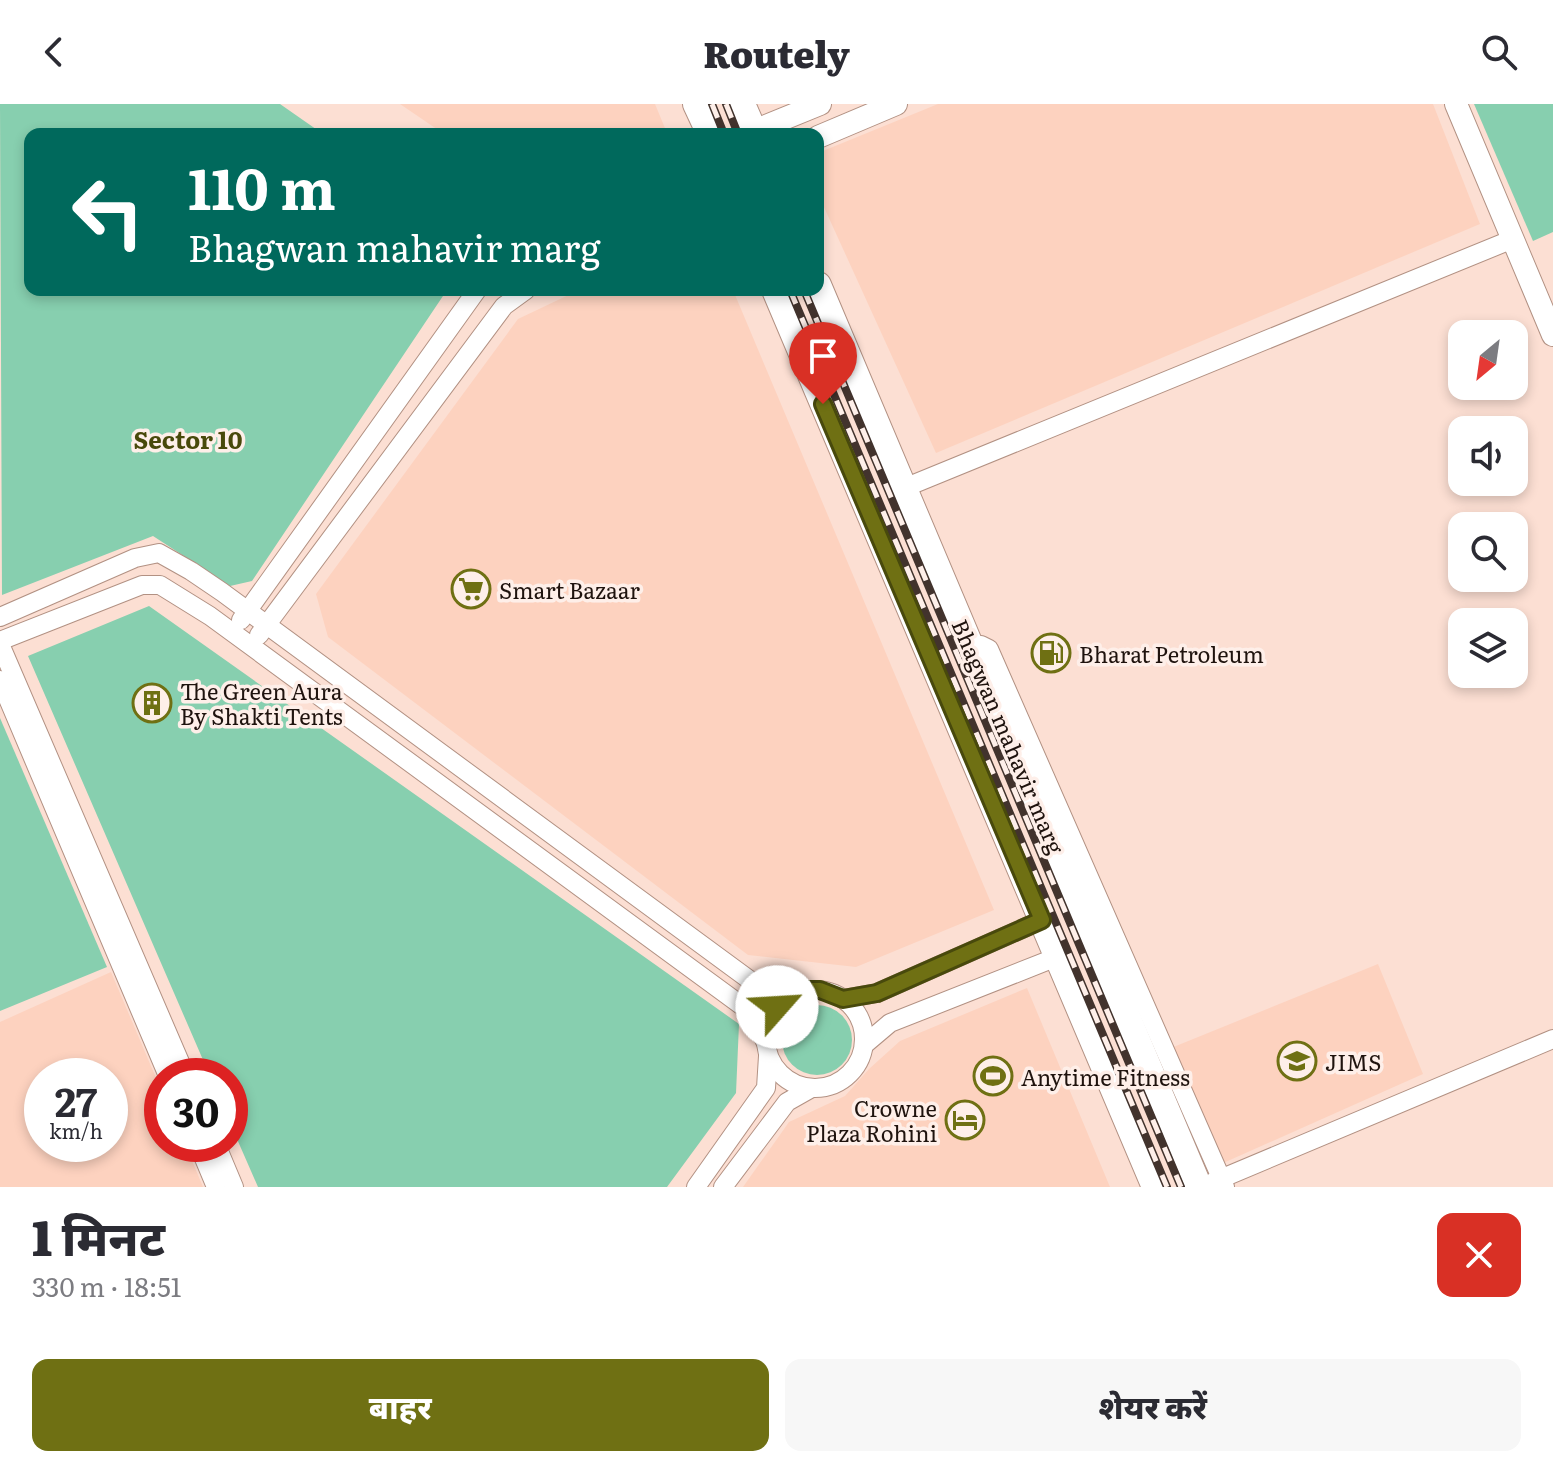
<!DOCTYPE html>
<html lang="hi">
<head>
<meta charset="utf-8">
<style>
	:root { --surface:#fff; --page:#f7f7f7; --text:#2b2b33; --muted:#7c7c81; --accent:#6f7013 }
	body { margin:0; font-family:Literata,"Noto Sans Devanagari",serif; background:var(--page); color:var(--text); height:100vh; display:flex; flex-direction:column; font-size:30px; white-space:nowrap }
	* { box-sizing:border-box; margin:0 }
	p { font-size:26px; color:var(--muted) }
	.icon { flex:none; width:44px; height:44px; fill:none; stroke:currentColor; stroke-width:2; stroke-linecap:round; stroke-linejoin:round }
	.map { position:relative; height:1083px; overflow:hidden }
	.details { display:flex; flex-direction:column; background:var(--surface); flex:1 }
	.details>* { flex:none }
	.guide { position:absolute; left:24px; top:24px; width:800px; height:168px; border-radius:16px; box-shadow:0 4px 12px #0003; background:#00695c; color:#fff; overflow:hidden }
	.needle { width:52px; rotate:209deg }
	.tools { position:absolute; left:1448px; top:216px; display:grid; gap:16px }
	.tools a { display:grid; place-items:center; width:80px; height:80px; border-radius:16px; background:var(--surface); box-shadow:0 4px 12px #0003; font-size:40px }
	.speed { position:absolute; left:24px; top:954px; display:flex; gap:16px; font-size:40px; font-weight:700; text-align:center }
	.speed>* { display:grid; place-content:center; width:104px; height:104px; border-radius:50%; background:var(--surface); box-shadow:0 4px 12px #0003; line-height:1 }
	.speed small { font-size:20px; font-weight:400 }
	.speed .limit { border:12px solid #d22; background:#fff; color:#111 }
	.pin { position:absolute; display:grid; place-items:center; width:68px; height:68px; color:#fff; margin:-82px -34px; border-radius:50% 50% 50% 0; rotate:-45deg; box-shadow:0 0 8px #0007 }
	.pin .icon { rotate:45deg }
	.me { position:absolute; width:88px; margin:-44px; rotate:64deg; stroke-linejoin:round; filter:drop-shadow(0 0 6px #0008) }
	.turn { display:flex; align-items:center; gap:28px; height:168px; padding:0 32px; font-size:36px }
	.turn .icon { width:104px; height:104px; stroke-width:2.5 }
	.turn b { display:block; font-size:56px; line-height:68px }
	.round { display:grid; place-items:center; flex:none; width:84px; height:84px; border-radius:16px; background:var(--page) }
	.headline { display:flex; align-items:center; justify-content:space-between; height:136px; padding:0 32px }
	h1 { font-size:48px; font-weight:800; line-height:60px }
	.primary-button { display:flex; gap:16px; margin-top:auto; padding:16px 32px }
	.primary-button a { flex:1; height:92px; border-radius:16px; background:var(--accent); color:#fff; font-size:32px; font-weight:800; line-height:92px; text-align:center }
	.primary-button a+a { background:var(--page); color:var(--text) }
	header { display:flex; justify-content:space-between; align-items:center; height:104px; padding:0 32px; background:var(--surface); font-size:36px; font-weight:800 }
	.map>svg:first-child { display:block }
	.built { fill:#fdd2bf; fill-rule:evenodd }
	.green { fill:#87cfaf }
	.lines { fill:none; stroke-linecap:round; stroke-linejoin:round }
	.minor-casing { stroke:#b29183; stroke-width:20 }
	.tertiary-casing { stroke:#b29183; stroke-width:24 }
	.secondary-casing { stroke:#b29183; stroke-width:28 }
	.minor { stroke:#fff; stroke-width:18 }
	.tertiary { stroke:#fff; stroke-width:22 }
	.secondary { stroke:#fff; stroke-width:26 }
	.rail-casing { stroke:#42332d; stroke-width:8 }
	.rail { stroke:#feefe9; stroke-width:5; stroke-dasharray:15; stroke-linecap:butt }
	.route-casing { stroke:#48490c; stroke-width:20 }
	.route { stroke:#6f7013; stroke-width:14 }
	.labels { text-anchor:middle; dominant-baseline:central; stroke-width:7; stroke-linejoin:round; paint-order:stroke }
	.poi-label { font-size:22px; fill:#1f130e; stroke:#feefe9; text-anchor:start }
	.street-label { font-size:22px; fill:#1f130e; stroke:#feefe9 }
	.neighbourhood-label { font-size:24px; font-weight:bold; fill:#48490a; stroke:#feefe9 }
</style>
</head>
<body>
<header><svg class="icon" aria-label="back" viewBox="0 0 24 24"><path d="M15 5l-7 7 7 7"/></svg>Routely<svg class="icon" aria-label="search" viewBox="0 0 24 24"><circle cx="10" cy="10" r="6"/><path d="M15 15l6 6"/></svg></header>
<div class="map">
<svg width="1553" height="1083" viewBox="0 0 1553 1083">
	<rect width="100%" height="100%" fill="#fcdfd3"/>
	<g class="built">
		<path d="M400,0H655L667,29L444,30Z"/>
		<path d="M938,0H1433L1480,120L936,349L818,90V49Z"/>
		<path d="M579,186H733L994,806L856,863L748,851L328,533L316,490L518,215Z"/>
		<path d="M1378,860L1423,970L1221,1060L1171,944Z"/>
		<path d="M111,868L162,988V1040H185L203,1083H0V918ZM110,972V1040H42V972Z"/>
		<path d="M1027,884L1110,1083H743L789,1018L845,992L869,965L900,937Z"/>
	</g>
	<g class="green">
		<path d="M0,0H280L323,30H30V186H447L252,477L230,482L153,432L2,491Z"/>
		<path d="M1474,0H1553V128L1533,137Z"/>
		<path d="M149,502L739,920L736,989L667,1083H258L230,1019V972H210L28,552Z"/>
		<path d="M0,614L107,863L0,907Z"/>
		<circle cx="817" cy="936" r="35"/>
	</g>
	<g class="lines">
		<defs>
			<g id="minor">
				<path d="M904,384L1513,135"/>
				<path d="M0,513L135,454L159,449L191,467L222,488L751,877L793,891"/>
				<path d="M241,516L477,186"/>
				<path d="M259,531L504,202L526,186"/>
				<path d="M0,537L142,481H160L210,512L749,907L766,939"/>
				<path d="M0,540L186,972"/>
				<path d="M973,546L981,541L989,545L1225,1083"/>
				<path d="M0,576L168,972"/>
				<circle cx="815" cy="935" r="49"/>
				<path d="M843,895L877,889L1042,816"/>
				<path d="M864,941L890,919L1057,853"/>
				<path d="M198,1040L216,1083"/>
				<path d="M216,1040L234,1083"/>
				<path d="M1213,1078L1553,935"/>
				<path d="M696,1083L766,984L768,952"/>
				<path d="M723,1083L787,998L810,985"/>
			</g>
			<g id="tertiary">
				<path d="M1456,0L1553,231"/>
				<path d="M754,27L820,0"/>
				<path d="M818,33L896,0"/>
			</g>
			<g id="secondary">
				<path d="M696,0L710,30"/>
				<path d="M742,0L755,30"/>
				<path d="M818,181L1199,1083"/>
				<path d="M775,186L1155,1083"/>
			</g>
		</defs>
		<use href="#minor" class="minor-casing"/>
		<use href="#tertiary" class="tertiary-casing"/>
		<use href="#secondary" class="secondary-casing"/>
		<use href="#minor" class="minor"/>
		<use href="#tertiary" class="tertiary"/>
		<use href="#secondary" class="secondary"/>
		<defs>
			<g id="rail">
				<path d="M712,0L724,30"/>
				<path d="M726,0L738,30"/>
				<path d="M790,186L1167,1083"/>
				<path d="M804,186L1181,1083"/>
			</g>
		</defs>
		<use href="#rail" class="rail-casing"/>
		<use href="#rail" class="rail"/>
	</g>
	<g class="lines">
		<defs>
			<path id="route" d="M777,903L793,891L808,886H820L843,895L877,889L1042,816L823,300"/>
		</defs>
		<use href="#route" class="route-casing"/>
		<use href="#route" class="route"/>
	</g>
	<defs>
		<symbol id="supermarket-ring" viewBox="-11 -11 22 22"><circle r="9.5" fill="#feefe9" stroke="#6f7013" stroke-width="1.5"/><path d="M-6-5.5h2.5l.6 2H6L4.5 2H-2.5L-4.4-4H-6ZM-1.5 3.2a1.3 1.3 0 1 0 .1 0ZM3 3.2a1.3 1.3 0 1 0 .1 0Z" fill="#6f7013"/></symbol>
		<symbol id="fuel-ring" viewBox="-11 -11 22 22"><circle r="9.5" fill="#feefe9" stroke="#6f7013" stroke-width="1.5"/><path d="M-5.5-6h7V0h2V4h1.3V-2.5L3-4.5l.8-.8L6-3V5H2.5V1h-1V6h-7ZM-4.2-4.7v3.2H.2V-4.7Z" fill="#6f7013"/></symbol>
		<symbol id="building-ring" viewBox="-11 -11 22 22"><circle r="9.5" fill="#feefe9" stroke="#6f7013" stroke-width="1.5"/><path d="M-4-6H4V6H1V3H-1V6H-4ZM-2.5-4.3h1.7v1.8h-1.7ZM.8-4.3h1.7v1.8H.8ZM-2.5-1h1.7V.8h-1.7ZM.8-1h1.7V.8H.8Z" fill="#6f7013"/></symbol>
		<symbol id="university-ring" viewBox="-11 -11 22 22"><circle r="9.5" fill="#feefe9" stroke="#6f7013" stroke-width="1.5"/><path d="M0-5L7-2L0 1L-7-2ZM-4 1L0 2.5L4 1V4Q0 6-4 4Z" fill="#6f7013"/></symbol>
		<symbol id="stadium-ring" viewBox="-11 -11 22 22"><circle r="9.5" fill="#feefe9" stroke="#6f7013" stroke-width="1.5"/><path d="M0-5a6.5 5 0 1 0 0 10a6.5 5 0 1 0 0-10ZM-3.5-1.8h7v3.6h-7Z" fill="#6f7013"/></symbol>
		<symbol id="hotel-ring" viewBox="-11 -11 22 22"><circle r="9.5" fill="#feefe9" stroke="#6f7013" stroke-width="1.5"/><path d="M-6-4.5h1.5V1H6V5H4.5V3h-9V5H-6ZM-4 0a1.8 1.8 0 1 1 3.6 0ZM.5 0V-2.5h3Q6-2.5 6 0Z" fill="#6f7013"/></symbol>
	</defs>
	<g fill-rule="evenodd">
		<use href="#supermarket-ring" x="449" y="463" width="44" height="44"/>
		<use href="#fuel-ring" x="1029" y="527" width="44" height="44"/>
		<use href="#building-ring" x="130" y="577" width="44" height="44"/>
		<use href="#university-ring" x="1275" y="935" width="44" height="44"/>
		<use href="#stadium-ring" x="971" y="950" width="44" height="44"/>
		<use href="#hotel-ring" x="943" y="994" width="44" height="44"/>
	</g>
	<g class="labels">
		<g class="poi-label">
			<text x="499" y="485">Smart Bazaar</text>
			<text x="1079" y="549">Bharat Petroleum</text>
			<text x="180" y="586">The Green Aura<tspan x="180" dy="25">By Shakti Tents</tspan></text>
			<text x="1325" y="957">JIMS</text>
			<text x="1021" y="972">Anytime Fitness</text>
			<text x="937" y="1003" text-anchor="end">Crowne<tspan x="937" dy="25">Plaza Rohini</tspan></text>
		</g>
		<g class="street-label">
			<text transform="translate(1009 632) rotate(67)">Bhagwan mahavir marg</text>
		</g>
		<g class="neighbourhood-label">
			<text x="188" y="334">Sector 10</text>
		</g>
	</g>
</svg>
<div class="tools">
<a><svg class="needle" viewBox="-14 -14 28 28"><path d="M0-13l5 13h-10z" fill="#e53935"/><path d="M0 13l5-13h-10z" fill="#7c7c81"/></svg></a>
<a><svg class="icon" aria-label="sound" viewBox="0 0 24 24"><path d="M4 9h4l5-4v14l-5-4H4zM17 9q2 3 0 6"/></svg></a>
<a><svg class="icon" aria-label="search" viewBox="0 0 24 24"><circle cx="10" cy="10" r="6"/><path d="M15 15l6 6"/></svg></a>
<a><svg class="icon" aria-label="layers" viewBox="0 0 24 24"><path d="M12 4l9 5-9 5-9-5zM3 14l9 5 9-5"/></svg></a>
</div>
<div class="speed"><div>27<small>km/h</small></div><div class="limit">30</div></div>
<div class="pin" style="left:823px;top:300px;background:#d93025"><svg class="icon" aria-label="arrive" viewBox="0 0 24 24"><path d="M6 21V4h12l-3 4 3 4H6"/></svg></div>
<svg class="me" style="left:777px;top:903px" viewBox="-20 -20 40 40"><circle r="19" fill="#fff"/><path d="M0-13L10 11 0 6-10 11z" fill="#6f7013"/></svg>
<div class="guide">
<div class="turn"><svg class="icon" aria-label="left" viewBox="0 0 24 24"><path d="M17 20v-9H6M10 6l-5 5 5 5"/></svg><div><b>110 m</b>Bhagwan mahavir marg</div></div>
</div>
</div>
<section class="details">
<div class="headline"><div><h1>1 मिनट</h1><p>330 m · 18:51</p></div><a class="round" style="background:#d93025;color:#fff"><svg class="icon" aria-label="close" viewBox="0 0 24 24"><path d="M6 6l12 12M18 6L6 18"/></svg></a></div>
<div class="primary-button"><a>बाहर</a><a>शेयर करें</a></div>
</section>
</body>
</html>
